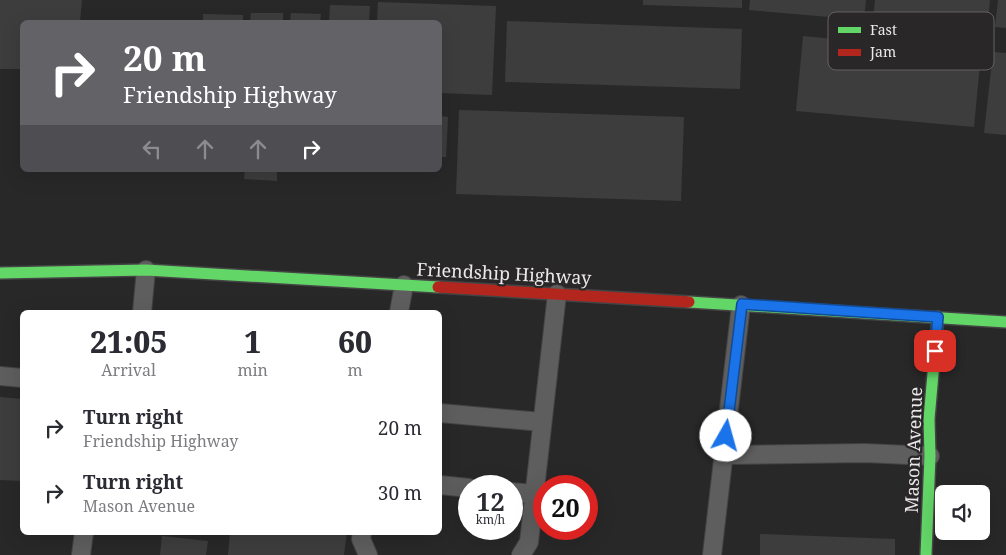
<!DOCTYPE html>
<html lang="en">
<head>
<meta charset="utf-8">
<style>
	:root { --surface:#fff; --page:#f7f7f7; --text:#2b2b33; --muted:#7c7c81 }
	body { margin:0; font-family:"Noto Serif",serif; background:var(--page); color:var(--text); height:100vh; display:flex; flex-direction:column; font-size:19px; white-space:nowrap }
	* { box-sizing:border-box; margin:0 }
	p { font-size:16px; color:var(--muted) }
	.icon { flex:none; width:28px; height:28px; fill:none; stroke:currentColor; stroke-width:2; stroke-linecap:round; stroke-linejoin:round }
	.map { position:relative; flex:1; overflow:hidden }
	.side { position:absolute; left:20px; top:310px; width:422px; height:225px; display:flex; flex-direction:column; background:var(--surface); border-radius:8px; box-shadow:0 5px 20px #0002 }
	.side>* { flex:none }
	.banner { position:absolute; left:20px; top:20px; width:422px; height:152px; border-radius:8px; box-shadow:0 5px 20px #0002; background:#626267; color:#fff; overflow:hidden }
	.fabs { position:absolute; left:935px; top:485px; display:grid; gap:10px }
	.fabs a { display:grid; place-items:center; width:55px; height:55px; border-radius:8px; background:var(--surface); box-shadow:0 5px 20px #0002; font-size:25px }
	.speed { position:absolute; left:458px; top:475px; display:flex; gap:10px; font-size:25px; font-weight:700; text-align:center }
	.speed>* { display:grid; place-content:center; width:65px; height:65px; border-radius:50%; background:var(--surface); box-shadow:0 5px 20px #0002; line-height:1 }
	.speed small { font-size:12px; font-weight:400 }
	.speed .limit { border:8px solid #d22; background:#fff; color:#111 }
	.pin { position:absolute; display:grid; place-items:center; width:42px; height:42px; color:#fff; margin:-21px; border-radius:10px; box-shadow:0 2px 8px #0006 }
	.me { position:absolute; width:55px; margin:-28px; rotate:7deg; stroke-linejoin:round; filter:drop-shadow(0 0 4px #0008) }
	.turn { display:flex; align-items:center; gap:18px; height:105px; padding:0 20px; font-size:22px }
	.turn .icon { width:65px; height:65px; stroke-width:2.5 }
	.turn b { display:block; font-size:35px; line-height:42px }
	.lanes { display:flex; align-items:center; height:48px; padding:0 20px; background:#0003; justify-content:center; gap:25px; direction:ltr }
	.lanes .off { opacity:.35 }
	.eta { display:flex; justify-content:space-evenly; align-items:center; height:85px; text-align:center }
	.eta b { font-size:30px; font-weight:800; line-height:35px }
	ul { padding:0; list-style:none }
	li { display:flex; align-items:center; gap:15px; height:65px; padding:0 20px }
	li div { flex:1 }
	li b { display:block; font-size:19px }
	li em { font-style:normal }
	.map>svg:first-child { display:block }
	.building { fill:#3e3d3e }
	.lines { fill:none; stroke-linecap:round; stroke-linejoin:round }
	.lane-casing { stroke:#454445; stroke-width:20 }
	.fast-casing { stroke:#454445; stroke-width:14 }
	.jam-casing { stroke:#454445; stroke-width:14 }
	.lane { stroke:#5f5e5f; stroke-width:18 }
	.fast { stroke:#63d668; stroke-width:11 }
	.jam { stroke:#b3261e; stroke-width:11 }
	.route-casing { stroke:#114b97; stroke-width:12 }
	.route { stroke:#1a73e8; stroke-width:9 }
	.labels { text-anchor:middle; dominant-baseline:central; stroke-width:4.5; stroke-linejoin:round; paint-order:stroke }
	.street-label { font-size:18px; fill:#eae8e9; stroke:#2a2729 }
	.key { fill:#2a2729; stroke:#646163; stroke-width:1 }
	.key-label { font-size:14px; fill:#eae8e9 }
</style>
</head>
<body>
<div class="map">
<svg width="1006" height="555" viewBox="0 0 1006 555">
	<rect width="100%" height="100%" fill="#292829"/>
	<g class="building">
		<path d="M0,0H82L80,22H22V69H0Z"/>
		<path d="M643,0H742V8L643,5Z"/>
		<path d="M750,0H866L864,20L749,10Z"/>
		<path d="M875,0H990L987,31L873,20Z"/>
		<path d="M998,0H1006V28L995,27Z"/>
		<path d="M378,2L496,6L492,95L440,93V22H377Z"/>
		<path d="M330,5L370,6L369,22H329Z"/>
		<path d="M251,13H283V22H250Z"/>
		<path d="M291,13L321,14L320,22H290Z"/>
		<path d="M203,14L243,15V22H203Z"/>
		<path d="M507,21L742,29L740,89L505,82Z"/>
		<path d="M803,36L981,53L974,127L796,111Z"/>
		<path d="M993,52L1006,53V135L984,133Z"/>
		<path d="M459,110L684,117L681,201L456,194Z"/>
		<path d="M440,116L448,117L446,157H440Z"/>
		<path d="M245,170H277V181L244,179Z"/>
		<path d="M0,397L22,399V481L0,480Z"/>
		<path d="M230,532H347L344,555H228Z"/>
		<path d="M760,534L895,539V555H760Z"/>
		<path d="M162,536L208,541L206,555H160Z"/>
	</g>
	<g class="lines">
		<defs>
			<g id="lane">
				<path d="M142,312L146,270"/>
				<path d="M399,312L404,285"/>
				<path d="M0,376L22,378"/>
				<path d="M440,413L542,422"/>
				<path d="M724,455L865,453L930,456"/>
				<path d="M440,485L469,488"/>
				<path d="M511,492L534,494"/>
				<path d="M362,532L361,539L368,555"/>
				<path d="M81,555L84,532"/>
				<path d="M521,555L529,542L557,294"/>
				<path d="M712,555L741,305"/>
			</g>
			<g id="fast">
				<path d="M0,273L146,270L438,287"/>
				<path d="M689,302L1006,322"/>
				<path d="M926,555L930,456L929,419L938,317"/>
			</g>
			<path id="jam" d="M438,287L689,302"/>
		</defs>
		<use href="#lane" class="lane-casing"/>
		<use href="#fast" class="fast-casing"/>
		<use href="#jam" class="jam-casing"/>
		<use href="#lane" class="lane"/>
		<use href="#fast" class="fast"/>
		<use href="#jam" class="jam"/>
	</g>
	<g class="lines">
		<defs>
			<path id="route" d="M726,436L742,304L938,317L935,351"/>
		</defs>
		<use href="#route" class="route-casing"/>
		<use href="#route" class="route"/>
	</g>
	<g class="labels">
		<g class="street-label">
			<text transform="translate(504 273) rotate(3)">Friendship Highway</text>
			<text transform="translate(913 450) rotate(-88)">Mason Avenue</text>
		</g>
	</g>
	<rect x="828" y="12" width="166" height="58" rx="8" class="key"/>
	<rect x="838" y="27" width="23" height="6" fill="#63d668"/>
	<rect x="838" y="49" width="23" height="7" fill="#b3261e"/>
	<g class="key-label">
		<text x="870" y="35">Fast</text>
		<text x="870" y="57">Jam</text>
	</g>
</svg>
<div class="fabs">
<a><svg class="icon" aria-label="sound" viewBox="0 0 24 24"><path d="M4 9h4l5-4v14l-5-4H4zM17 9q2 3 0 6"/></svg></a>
</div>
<div class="speed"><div>12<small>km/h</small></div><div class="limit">20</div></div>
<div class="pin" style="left:935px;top:351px;background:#d93025"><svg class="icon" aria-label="arrive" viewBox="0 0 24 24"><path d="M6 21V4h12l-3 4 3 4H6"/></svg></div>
<svg class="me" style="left:726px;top:436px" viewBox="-20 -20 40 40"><circle r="19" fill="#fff"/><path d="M0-13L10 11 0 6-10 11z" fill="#1a73e8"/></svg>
<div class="banner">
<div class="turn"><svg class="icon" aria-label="right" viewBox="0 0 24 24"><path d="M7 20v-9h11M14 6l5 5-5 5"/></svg><div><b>20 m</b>Friendship Highway</div></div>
<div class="lanes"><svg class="icon off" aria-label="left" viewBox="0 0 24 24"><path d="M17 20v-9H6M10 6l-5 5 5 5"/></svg><svg class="icon off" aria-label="ahead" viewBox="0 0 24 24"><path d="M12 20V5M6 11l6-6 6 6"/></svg><svg class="icon off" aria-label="ahead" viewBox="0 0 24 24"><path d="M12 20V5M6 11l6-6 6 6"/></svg><svg class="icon" aria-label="right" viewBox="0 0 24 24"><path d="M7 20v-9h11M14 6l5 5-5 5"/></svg></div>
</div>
<section class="side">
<div class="eta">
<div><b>21:05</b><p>Arrival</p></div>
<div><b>1</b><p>min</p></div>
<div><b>60</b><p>m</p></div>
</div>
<ul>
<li><svg class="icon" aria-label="right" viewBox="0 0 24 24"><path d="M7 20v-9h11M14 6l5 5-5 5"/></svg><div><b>Turn right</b><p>Friendship Highway</p></div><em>20 m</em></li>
<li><svg class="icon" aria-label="right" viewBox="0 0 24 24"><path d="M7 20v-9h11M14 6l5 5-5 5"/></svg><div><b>Turn right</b><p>Mason Avenue</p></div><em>30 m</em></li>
</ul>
</section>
</div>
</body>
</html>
